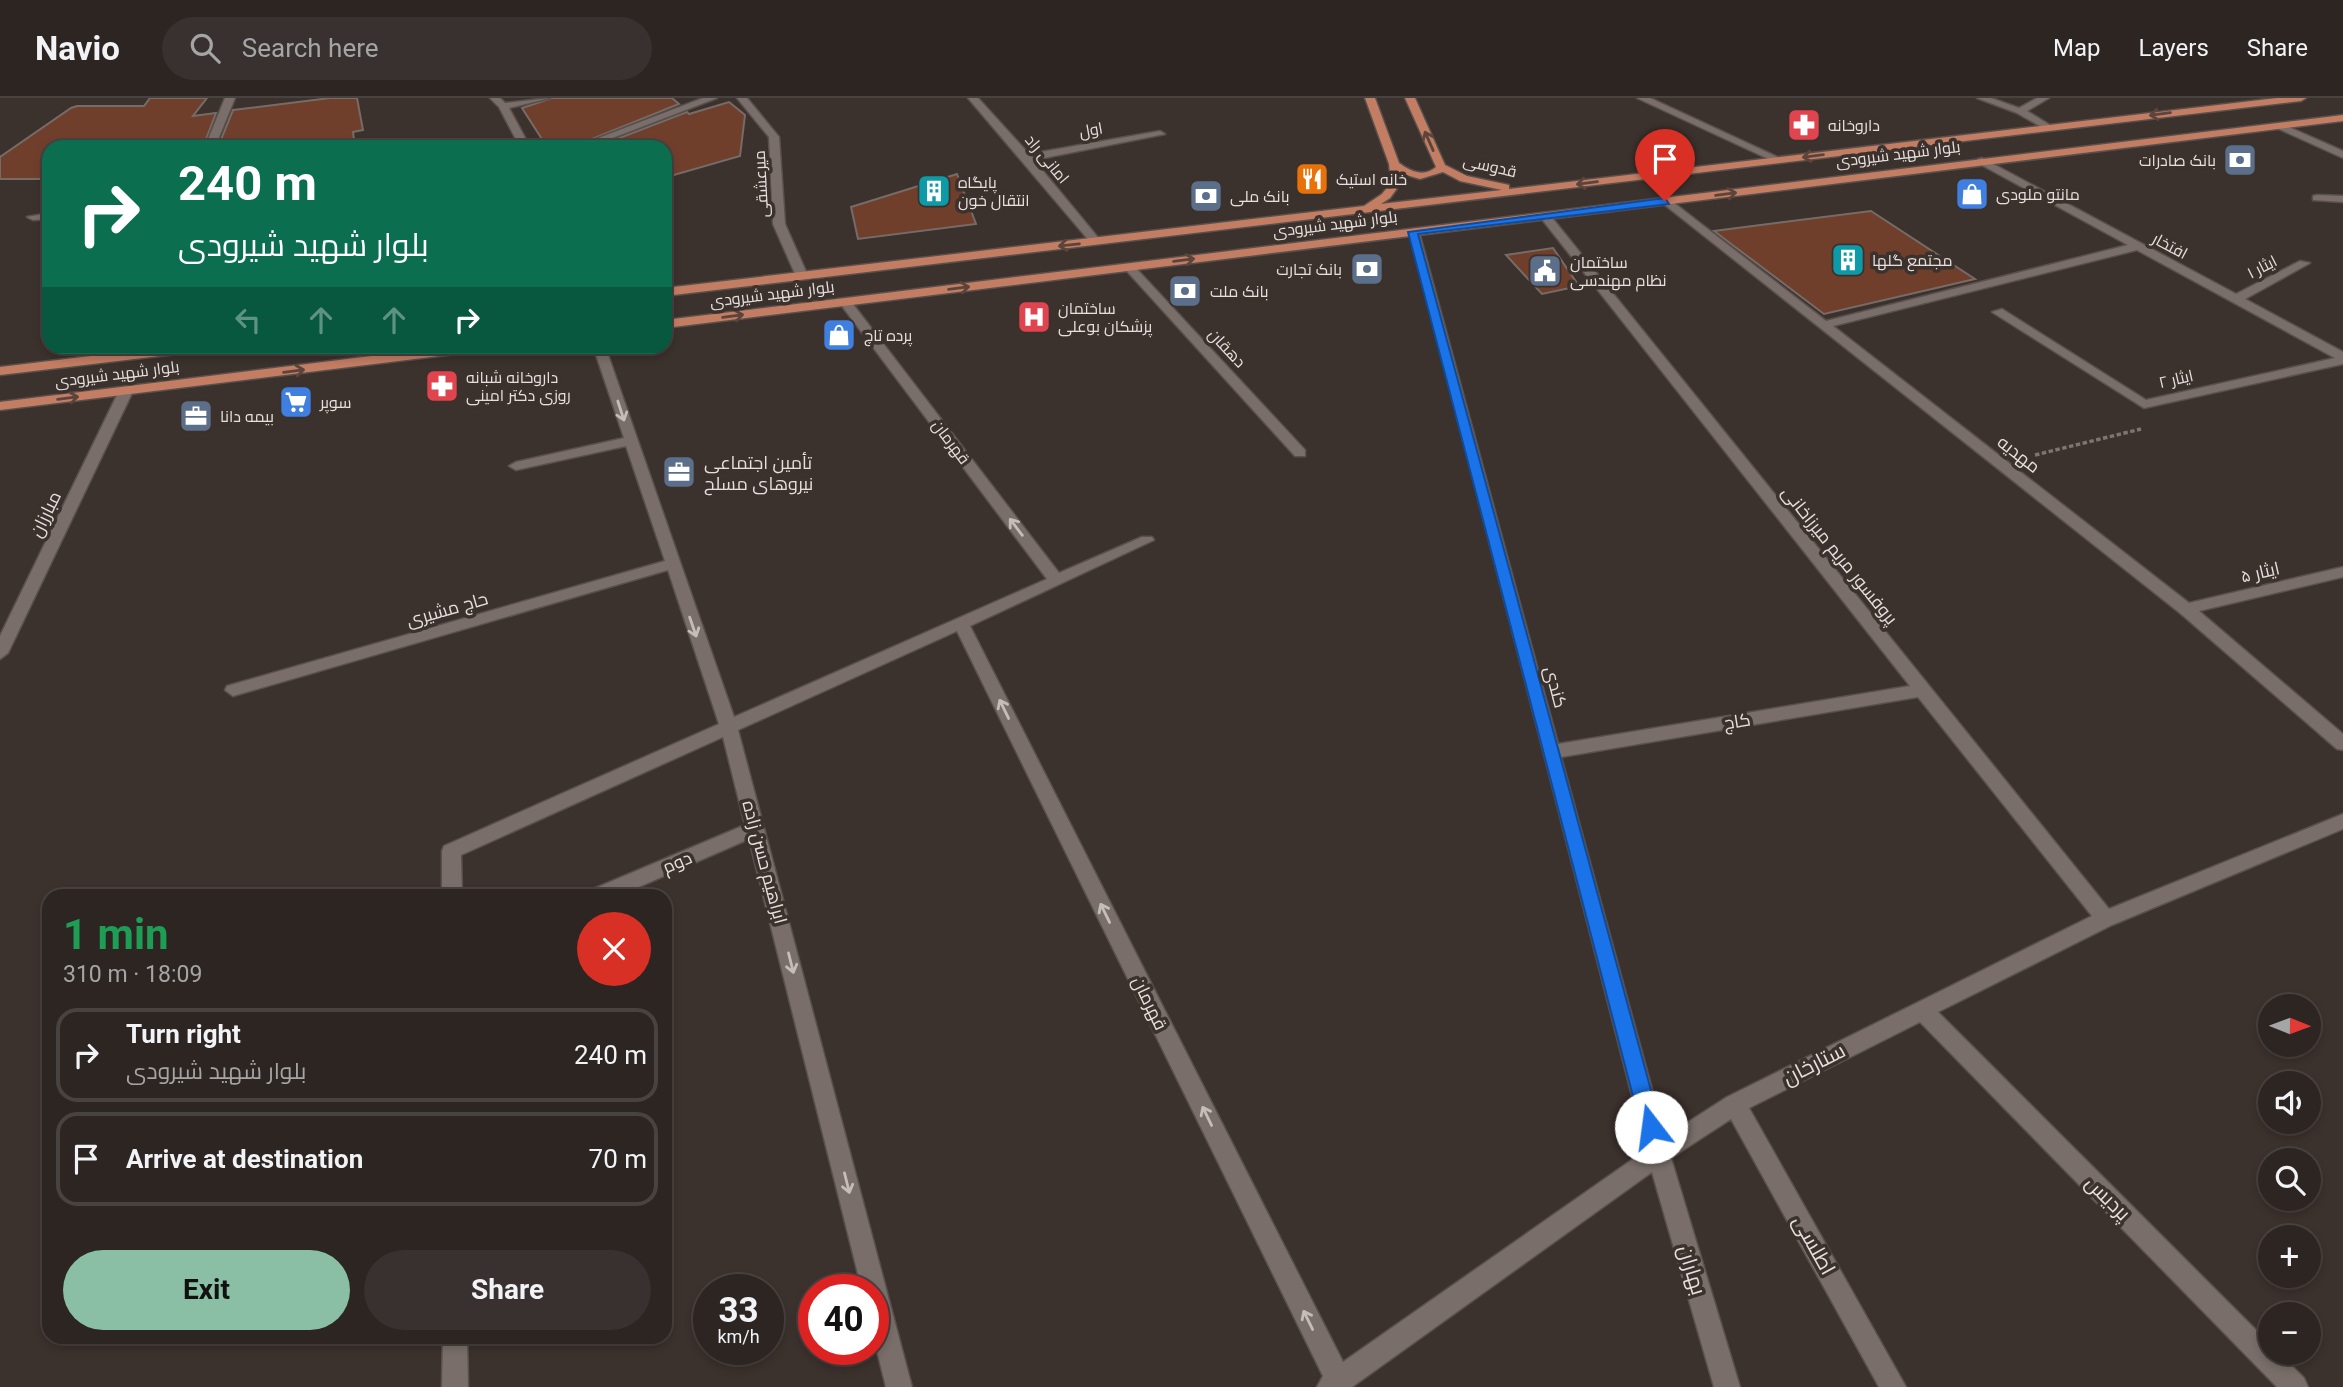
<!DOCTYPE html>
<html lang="en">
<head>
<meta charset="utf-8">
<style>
	:root { --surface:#2c2522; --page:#38312f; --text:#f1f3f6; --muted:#a6a5a5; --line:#484240; --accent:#8abfa5 }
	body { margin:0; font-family:Roboto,Cairo,sans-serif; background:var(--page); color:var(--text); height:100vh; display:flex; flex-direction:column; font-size:26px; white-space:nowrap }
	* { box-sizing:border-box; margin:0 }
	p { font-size:23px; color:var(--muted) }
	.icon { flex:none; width:38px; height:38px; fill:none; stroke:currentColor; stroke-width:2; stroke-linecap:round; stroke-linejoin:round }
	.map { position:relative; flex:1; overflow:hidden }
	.sheet { position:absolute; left:42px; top:791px; width:630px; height:455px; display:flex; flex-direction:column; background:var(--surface); border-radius:21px; box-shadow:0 4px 10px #0003,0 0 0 2px var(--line) }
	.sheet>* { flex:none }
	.banner { position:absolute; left:42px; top:42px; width:630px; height:214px; border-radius:21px; box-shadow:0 4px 10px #0003,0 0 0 2px var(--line); background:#0b6e4f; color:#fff; overflow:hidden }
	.needle { width:46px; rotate:91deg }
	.controls { position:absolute; left:2258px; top:896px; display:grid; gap:14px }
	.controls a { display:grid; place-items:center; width:63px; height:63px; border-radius:50%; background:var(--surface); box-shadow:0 4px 10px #0003,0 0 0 2px var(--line); font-size:35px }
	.speed { position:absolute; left:693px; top:1176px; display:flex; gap:14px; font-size:35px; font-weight:700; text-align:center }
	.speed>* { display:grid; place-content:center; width:91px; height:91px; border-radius:50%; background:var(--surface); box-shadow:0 4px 10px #0003,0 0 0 2px var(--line); line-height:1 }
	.speed small { font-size:18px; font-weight:400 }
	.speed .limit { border:10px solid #d22; background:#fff; color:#111 }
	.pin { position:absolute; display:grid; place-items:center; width:60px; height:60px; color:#fff; margin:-72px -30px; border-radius:50% 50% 50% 0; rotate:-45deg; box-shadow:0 0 7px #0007 }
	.pin .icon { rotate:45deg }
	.me { position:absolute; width:77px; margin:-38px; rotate:345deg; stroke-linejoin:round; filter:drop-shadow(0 0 5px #0008) }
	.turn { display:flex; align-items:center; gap:24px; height:147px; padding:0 21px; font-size:32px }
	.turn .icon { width:91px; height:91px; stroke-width:2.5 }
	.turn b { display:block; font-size:49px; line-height:60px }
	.lanes { display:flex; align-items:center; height:66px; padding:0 21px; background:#0003; justify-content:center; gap:35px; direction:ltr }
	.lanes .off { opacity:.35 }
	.round { display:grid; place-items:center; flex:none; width:74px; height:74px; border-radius:37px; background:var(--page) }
	.headline { display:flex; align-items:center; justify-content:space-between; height:119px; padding:0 21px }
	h1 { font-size:42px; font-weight:700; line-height:52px; color:#1e9e55 }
	.button { display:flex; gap:14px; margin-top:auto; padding:14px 21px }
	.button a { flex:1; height:80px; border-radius:42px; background:var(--accent); color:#111; font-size:28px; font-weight:700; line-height:80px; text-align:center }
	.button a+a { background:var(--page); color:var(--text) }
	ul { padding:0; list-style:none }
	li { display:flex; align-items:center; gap:21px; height:94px; margin:0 14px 10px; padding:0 7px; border:4px solid var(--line); border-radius:21px }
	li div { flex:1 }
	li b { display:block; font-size:26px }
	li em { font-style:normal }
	header { display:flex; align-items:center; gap:42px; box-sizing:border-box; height:98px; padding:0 35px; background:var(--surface); border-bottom:2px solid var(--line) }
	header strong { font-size:33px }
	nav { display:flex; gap:38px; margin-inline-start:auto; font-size:24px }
	.search { width:490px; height:63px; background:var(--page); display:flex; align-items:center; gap:18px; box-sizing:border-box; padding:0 24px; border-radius:38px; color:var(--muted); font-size:26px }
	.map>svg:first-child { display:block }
	.building { fill:#6f3f2c; stroke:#766b67; stroke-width:2 }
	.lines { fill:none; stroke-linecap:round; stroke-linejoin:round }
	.minor-casing { stroke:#59504d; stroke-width:3 }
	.major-casing { stroke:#59504d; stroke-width:3 }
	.path { stroke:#7d7571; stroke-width:3.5; stroke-dasharray:4.5 2.5; stroke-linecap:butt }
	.minor { fill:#796e6a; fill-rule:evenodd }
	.major { fill:#c37d63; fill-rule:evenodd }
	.oneway { stroke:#5d443a }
	.oneway2 { stroke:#c5bdba }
	.route { fill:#1a73e8; stroke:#114b97; stroke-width:2 }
	.labels { text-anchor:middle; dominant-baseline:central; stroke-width:7; stroke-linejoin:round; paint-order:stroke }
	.far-poi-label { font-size:16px; fill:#e6dfdd; stroke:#3b312d; text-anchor:start }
	.far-street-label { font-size:16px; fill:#e6dfdd; stroke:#3b312d }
	.street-label { font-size:18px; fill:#e6dfdd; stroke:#3b312d }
	.poi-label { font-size:18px; fill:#e6dfdd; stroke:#3b312d; text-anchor:start }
	.near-street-label { font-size:21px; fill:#e6dfdd; stroke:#3b312d }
</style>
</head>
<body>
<header>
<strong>Navio</strong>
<div class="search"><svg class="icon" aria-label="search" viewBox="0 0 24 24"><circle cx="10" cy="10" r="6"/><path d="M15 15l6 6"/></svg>Search here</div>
<nav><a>Map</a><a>Layers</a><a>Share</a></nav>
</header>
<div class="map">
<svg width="2343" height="1289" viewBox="0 0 2343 1289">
	<rect width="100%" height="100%" fill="#3b312d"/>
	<g class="building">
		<path d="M150,0H207L193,18L216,15L203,49H49V81H0V59L71,10L77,8H144Z"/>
		<path d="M330,0H357L363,32L353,34L355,49H218L233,12Z"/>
		<path d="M552,0H672L679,6L572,49H547L522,10Z"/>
		<path d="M729,4L745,17L740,58L667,79L665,49H596L687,14L689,16Z"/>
		<path d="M957,76L976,126L858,141L851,109Z"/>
		<path d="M1871,113L1975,181L1824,216L1714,133Z"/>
		<path d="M1553,150L1579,188L1542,196L1506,157Z"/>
	</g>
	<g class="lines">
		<defs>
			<g id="minor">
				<path d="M225,0H235L215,49H205Z"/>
				<path d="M490,0H500L505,5L550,0L509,10L530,49H520L499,9Z"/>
				<path d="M703,0H717L589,49H575Z"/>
				<path d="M737,0H747L779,39L785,126L808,178L806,180L796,178L773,126L769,39Z"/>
				<path d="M968,0H978L1029,56L1160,33L1165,36L1034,62L1100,142V146H1092Z"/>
				<path d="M1637,0H1650L1784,62L1775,64Z"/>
				<path d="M1977,0H1991L2019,10L2037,0H2049L2027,13L2053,29L2045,31L2017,15Z"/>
				<path d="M2282,26L2343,53V60L2279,31L2277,29Z"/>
				<path d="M1982,60L2236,196L2300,163L2310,165L2245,201L2343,254V266L2144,310L1992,214L2002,211L2146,302L2335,260L2137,152L1833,228L2189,505L2343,469V479L2199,513L2343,636V652L2337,651L2180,515L1660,103L1669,101L1826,223L2128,147L1978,65V61Z"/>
				<path d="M2317,97L2343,98V104L2313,102V98Z"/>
				<path d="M49,115V121L33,122L27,119Z"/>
				<path d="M1541,116H1549L2109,811L2343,716V731L2112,827L1938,914L2270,1246V1255H2279L2304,1280L2308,1289H2277L1920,924L1749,1010L1906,1289H1879L1731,1021L1671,1060L1740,1289H1714L1652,1074L1352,1289H1317L1323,1278L957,533L738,632L912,1289H886L873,1237V1192H862L749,741L618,798H588L591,792L745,727L723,639L461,757L462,798H442V753L444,748L719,626L668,472L233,598L225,592L227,588L665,463L626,348L516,372L509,368L516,364L624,340L593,248H605L734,619L1047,481L839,204L849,201L1059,475L1142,439H1152L1154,442L970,528L1343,1264L1646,1052L1409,132L1419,134L1558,646L1910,588L1541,120ZM1918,599L2092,818L1727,999L1665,1039L1561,659Z"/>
				<path d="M1125,167H1133L1305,352V358H1295L1125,171Z"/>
				<path d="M126,289L133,293L8,555L0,561V538L119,293Z"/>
				<path d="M443,1239H467L468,1289H442Z"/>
			</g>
			<g id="major">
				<path d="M1365,0H1375L1399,65C1410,73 1424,80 1436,69L1405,0H1415L1445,67L1467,78L1509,87V91L2277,0H2306L2301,3L665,198V190L1364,108L1382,96L1391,85L1389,66ZM1443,74L1460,83L1502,92L1381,106L1390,100L1401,85L1400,75L1420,81Z"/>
				<path d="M2343,17V23L665,230V222Z"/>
				<path d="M174,248H216L210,252L0,277V269Z"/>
				<path d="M453,248H494L488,252L0,312V304Z"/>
			</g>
		</defs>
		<use href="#minor" class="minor-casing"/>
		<use href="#major" class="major-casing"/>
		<path class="path" d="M2035,357L2141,331"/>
		<use href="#minor" class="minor"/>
		<use href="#major" class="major"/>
	</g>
	<defs><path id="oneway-shaft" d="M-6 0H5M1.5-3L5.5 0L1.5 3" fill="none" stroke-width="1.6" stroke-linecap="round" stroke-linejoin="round" transform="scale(1.75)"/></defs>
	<g class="oneway">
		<use href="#oneway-shaft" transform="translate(2160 16) rotate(173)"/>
		<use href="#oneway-shaft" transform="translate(1429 43) rotate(-114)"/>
		<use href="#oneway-shaft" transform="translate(1813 58) rotate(173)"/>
		<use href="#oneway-shaft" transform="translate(1587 85) rotate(173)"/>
		<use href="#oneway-shaft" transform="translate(1726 96) rotate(-7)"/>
		<use href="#oneway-shaft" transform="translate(1069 147) rotate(174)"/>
		<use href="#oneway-shaft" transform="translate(1184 162) rotate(-7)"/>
		<use href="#oneway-shaft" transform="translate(959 190) rotate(-7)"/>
		<use href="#oneway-shaft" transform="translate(733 218) rotate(-7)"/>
		<use href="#oneway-shaft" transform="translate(294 273) rotate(-7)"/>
		<use href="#oneway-shaft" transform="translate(68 300) rotate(-7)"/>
	</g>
	<g class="oneway2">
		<use href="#oneway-shaft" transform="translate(621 313) rotate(72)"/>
		<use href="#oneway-shaft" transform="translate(1016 429) rotate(-127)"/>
		<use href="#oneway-shaft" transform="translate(693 529) rotate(71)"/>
		<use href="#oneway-shaft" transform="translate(1004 611) rotate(-116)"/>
		<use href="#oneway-shaft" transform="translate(1105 815) rotate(-116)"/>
		<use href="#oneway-shaft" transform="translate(791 865) rotate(76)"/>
		<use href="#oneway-shaft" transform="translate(1207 1018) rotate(-116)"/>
		<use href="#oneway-shaft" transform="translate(847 1085) rotate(76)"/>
		<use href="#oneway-shaft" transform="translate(1308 1222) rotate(-116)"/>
	</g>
	<path class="route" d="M1665,100L1669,106L1418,136L1661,1029L1658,1036L1651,1039L1644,1036L1641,1029L1408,134Z"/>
	<defs>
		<symbol id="pharmacy-square" viewBox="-11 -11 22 22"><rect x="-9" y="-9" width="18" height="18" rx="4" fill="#e0444e" stroke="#3b312d"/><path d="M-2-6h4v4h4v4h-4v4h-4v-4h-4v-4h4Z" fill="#fff"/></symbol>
		<symbol id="bank-square" viewBox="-11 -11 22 22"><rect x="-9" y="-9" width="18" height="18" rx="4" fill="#5c6f8a" stroke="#3b312d"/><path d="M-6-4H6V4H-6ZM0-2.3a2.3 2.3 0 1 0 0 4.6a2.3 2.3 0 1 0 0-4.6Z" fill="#fff"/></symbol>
		<symbol id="restaurant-square" viewBox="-11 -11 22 22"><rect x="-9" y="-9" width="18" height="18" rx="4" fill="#e8710a" stroke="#3b312d"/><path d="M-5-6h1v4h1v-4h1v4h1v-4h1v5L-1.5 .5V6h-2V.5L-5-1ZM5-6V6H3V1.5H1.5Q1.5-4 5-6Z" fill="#fff"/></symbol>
		<symbol id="building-square" viewBox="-11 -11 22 22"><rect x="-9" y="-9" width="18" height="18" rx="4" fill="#0f9aa8" stroke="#3b312d"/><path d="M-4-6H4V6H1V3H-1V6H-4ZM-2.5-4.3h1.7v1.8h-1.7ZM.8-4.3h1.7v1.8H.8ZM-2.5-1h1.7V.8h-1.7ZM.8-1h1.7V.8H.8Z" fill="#fff"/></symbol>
		<symbol id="shop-square" viewBox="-11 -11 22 22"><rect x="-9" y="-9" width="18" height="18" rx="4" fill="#3f7fe0" stroke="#3b312d"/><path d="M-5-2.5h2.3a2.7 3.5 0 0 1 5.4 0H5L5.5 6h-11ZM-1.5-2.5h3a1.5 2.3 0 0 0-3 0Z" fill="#fff"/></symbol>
		<symbol id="civic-square" viewBox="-11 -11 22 22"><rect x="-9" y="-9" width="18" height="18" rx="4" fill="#5c6f8a" stroke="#3b312d"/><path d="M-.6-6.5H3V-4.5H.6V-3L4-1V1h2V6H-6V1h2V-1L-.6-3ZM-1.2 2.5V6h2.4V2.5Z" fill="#fff"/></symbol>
		<symbol id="hospital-square" viewBox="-11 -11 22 22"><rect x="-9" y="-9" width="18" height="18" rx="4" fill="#e0444e" stroke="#3b312d"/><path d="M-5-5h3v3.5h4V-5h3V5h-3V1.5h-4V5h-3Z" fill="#fff"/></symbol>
		<symbol id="supermarket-square" viewBox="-11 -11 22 22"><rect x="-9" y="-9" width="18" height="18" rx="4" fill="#3f7fe0" stroke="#3b312d"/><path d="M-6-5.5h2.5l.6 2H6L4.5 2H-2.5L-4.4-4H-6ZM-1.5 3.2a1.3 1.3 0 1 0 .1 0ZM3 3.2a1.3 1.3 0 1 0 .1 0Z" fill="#fff"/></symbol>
		<symbol id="office-square" viewBox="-11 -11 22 22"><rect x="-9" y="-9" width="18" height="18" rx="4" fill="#5c6f8a" stroke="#3b312d"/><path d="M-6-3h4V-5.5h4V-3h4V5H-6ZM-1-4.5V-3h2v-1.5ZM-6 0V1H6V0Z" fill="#fff"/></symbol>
	</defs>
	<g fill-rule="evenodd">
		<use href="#pharmacy-square" x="1785" y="8" width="38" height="38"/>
		<use href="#bank-square" x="2221" y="43" width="38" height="38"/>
		<use href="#restaurant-square" x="1293" y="62" width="38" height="38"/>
		<use href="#building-square" x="915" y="74" width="38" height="38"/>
		<use href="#shop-square" x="1953" y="77" width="38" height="38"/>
		<use href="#bank-square" x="1187" y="79" width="38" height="38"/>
		<use href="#building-square" x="1829" y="143" width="38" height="38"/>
		<use href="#bank-square" x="1348" y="152" width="38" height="38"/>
		<use href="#civic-square" x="1526" y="154" width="38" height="38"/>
		<use href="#bank-square" x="1166" y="174" width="38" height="38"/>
		<use href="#hospital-square" x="1015" y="200" width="38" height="38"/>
		<use href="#shop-square" x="820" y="218" width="38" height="38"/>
		<use href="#pharmacy-square" x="423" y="269" width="38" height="38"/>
		<use href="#supermarket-square" x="277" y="285" width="38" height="38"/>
		<use href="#office-square" x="177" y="299" width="38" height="38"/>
		<use href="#office-square" x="660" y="355" width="38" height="38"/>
	</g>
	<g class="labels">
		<g class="far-poi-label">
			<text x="1828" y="27">داروخانه</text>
			<text x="2216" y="62" text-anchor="end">بانک صادرات</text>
			<text x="1336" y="81">خانه استیک</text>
			<text x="958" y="84">پایگاه<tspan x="958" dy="18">انتقال خون</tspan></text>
			<text x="1996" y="96">مانتو ملودی</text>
			<text x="1230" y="98">بانک ملی</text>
			<text x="1872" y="162">مجتمع گلها</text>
			<text x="1570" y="164">ساختمان<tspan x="1570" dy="18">نظام مهندسی</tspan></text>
			<text x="1342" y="171" text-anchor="end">بانک تجارت</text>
			<text x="1210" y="193">بانک ملت</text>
			<text x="1058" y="210">ساختمان<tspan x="1058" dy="18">پزشکان بوعلی</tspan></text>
			<text x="864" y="237">پرده تاچ</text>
			<text x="466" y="279">داروخانه شبانه<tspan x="466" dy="18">روزی دکتر امینی</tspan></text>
			<text x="320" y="304">سوپر</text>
			<text x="220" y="318">بیمه دانا</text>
		</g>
		<g class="far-street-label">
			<text transform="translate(1091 32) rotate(-10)">اول</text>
			<text transform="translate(1898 56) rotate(-7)">بلوار شهید شیرودی</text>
			<text transform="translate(1047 61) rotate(50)">امانی راد</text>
			<text transform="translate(1490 68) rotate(13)">قدوسی</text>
			<text transform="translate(761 86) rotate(-93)">میرعشقی</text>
			<text transform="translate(1335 126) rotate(-7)">بلوار شهید شیرودی</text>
			<text transform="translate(2170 148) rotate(28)">افتخار</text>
			<text transform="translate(2262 169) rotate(-27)">ایثار ۱</text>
			<text transform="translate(772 196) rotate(-7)">بلوار شهید شیرودی</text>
			<text transform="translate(1227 250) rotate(47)">دهقان</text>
			<text transform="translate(117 276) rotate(-7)">بلوار شهید شیرودی</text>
			<text transform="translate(2176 281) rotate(-13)">ایثار ۲</text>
			<text transform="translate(951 344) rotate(53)">قهرمان</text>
		</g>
		<g class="street-label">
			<text transform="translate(2019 356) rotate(38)">مهدیه</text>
			<text transform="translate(45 416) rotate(-64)">مبارزان</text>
			<text transform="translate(1840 457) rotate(51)">پروفسور مریم میرزاخانی</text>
			<text transform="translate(2260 474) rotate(-13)">ایثار ۵</text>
			<text transform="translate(447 511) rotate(-16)">حاج مشیری</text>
			<text transform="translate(1556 589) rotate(75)">کندی</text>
			<text transform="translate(1737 623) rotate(-9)">کاج</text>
			<text transform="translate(677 764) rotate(-23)">دوم</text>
			<text transform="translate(765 764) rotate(75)">ابراهیم حسن زاده</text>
			<text transform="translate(1150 905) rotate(64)">قهرمان</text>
		</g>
		<g class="poi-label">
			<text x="704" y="364">تأمین اجتماعی<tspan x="704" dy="21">نیروهای مسلح</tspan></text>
		</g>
		<g class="near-street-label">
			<text transform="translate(1814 966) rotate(-27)">ستارخان</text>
			<text transform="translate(2108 1100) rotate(45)">پردیس</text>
			<text transform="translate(1814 1147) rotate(61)">اطلسی</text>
			<text transform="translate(1692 1172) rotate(73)">بهاران</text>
		</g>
	</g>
</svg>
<div class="controls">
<a><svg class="needle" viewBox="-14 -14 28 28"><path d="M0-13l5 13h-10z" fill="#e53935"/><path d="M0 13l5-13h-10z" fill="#a6a5a5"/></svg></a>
<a><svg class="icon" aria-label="sound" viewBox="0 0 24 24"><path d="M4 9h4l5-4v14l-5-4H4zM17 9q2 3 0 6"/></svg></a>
<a><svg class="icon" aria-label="search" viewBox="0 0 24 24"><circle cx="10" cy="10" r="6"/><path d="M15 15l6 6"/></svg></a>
<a>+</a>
<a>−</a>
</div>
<div class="speed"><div>33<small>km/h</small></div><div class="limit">40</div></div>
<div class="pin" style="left:1665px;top:103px;background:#d93025"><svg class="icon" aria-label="arrive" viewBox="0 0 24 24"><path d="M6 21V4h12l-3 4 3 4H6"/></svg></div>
<svg class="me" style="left:1651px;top:1029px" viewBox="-20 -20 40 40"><circle r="19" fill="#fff"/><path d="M0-13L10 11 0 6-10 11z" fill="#1a73e8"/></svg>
<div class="banner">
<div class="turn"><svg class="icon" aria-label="right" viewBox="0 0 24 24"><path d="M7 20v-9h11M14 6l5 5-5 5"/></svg><div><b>240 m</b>بلوار شهید شیرودی</div></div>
<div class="lanes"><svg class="icon off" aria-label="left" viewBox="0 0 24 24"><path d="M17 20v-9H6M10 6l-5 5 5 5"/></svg><svg class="icon off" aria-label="ahead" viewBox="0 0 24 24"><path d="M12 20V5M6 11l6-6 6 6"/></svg><svg class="icon off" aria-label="ahead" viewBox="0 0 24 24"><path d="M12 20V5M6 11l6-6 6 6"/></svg><svg class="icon" aria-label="right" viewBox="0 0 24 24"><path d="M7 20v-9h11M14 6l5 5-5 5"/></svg></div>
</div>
<section class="sheet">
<div class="headline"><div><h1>1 min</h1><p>310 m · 18:09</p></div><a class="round" style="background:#d93025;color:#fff"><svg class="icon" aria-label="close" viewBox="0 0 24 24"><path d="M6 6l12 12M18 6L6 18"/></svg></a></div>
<ul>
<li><svg class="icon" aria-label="right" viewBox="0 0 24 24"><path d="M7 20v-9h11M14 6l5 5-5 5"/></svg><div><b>Turn right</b><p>بلوار شهید شیرودی</p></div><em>240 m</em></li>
<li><svg class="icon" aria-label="arrive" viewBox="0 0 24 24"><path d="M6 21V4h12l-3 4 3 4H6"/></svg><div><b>Arrive at destination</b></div><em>70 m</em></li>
</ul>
<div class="button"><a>Exit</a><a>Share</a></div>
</section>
</div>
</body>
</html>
